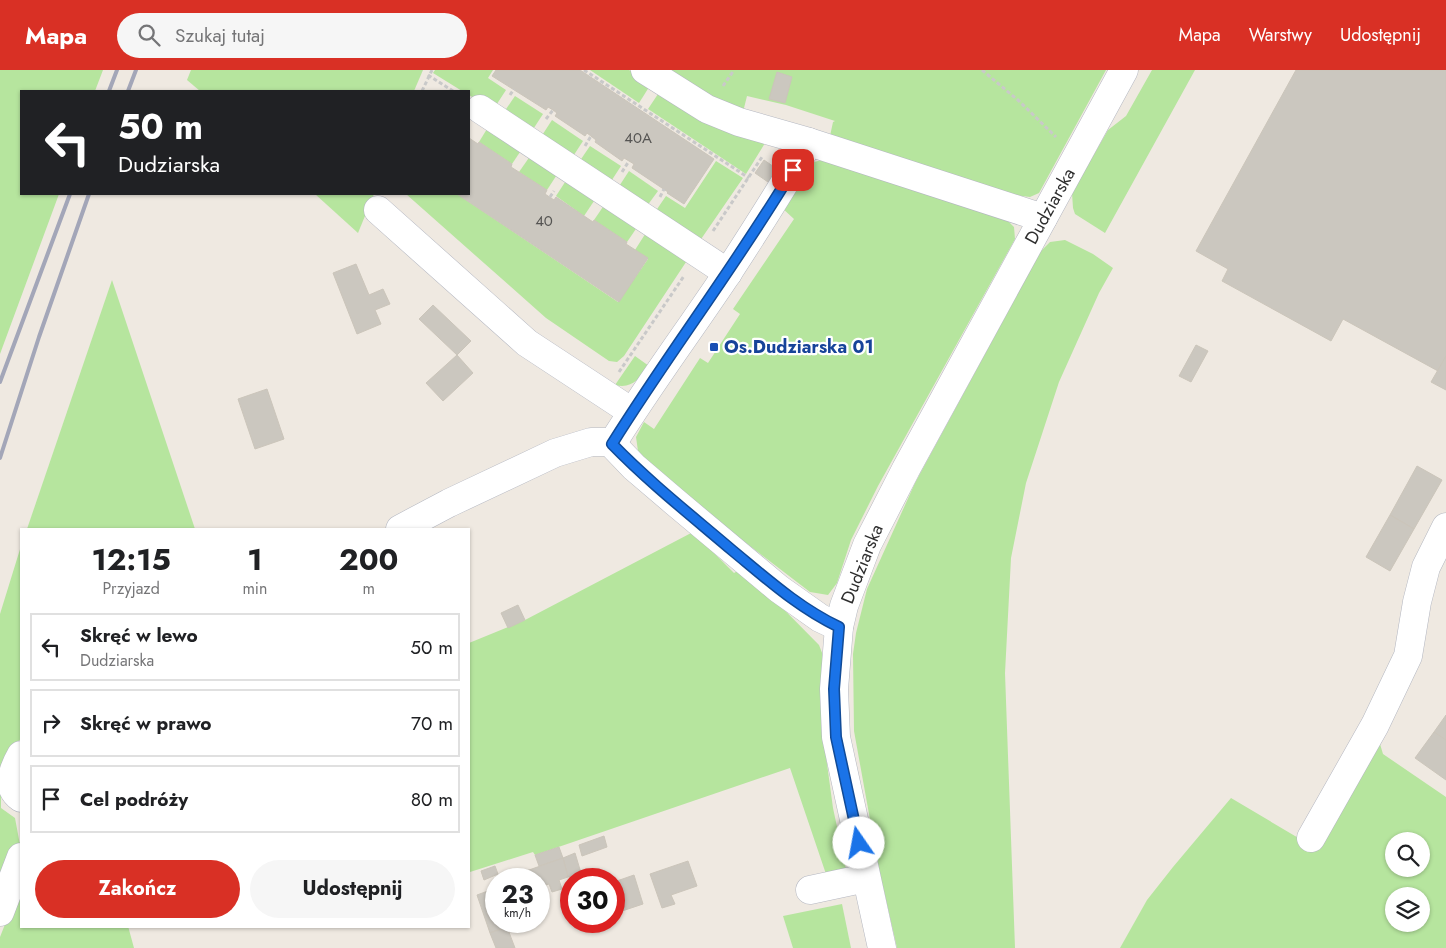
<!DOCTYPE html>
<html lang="pl">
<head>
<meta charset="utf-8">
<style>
	:root { --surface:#fff; --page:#f6f6f6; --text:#202124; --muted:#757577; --line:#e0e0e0; --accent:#d93025 }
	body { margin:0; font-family:Jost,sans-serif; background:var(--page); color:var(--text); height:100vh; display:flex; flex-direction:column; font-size:19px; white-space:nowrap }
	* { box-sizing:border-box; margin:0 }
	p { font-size:16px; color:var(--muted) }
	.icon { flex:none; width:28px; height:28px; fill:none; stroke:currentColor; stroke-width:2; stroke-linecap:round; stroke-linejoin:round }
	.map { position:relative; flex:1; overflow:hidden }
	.details { position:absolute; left:20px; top:458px; width:450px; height:400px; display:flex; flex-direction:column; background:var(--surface); border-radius:0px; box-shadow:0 1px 4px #0004 }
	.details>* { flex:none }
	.top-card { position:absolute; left:20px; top:20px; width:450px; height:105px; border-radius:0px; box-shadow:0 1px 4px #0004; background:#202124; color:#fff; overflow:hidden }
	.tools { position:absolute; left:1385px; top:762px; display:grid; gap:10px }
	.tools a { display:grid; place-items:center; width:45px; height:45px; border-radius:50%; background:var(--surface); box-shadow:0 1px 4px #0004; font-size:25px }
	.speed { position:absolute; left:485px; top:798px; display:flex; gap:10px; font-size:25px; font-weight:700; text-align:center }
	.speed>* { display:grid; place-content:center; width:65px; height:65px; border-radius:50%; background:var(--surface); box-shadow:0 1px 4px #0004; line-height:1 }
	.speed small { font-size:12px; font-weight:400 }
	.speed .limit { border:8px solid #d22; background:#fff; color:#111 }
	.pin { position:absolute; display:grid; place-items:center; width:42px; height:42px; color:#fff; margin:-21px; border-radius:10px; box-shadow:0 2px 8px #0006 }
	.me { position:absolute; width:55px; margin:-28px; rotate:348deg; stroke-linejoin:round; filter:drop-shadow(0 0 4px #0008) }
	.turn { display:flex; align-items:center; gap:18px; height:105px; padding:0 15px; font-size:22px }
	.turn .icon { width:65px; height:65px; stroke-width:2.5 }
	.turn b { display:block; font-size:35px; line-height:42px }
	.eta { display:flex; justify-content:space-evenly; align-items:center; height:85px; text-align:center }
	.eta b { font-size:30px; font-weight:700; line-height:35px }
	.cta { display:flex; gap:10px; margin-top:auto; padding:10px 15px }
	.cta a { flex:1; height:58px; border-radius:30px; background:var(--accent); color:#fff; font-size:20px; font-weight:700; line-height:58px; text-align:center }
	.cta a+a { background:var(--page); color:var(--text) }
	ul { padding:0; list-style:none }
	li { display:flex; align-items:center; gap:15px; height:68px; margin:0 10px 8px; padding:0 5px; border:2px solid var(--line); border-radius:0px }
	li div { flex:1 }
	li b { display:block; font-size:19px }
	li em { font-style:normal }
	header { display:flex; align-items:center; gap:30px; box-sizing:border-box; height:70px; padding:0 25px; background:var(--accent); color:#fff }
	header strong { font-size:24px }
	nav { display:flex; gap:28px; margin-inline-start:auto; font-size:18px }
	.search { width:350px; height:45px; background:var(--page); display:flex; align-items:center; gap:12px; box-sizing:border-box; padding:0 18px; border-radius:28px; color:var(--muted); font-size:19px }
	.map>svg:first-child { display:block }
	.green { fill:#b6e59e; fill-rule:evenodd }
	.building { fill:#cbc7bf; stroke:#cbc5ba }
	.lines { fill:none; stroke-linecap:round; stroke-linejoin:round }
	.minor-casing { stroke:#b4b7c1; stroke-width:29 }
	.path { stroke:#c9c9c9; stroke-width:3; stroke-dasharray:4 2.5; stroke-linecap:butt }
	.minor { stroke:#fff; stroke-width:28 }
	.rail { stroke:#a3a6b8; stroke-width:4 }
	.route-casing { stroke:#114b97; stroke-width:12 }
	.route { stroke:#1a73e8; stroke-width:9 }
	.transit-dot { fill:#1a4fb4; stroke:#fff; stroke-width:2 }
	.labels { text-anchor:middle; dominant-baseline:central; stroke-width:4.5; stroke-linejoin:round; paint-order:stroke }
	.number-label { font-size:15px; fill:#555452 }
	.street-label { font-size:18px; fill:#2e2e2e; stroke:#fff }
	.transit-label { font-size:18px; font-weight:bold; fill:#164399; stroke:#fff; text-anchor:start }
</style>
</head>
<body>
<header>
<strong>Mapa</strong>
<div class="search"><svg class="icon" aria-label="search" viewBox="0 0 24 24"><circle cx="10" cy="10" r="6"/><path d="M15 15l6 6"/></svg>Szukaj tutaj</div>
<nav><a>Mapa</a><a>Warstwy</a><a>Udostępnij</a></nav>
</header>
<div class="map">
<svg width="1446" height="878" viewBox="0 0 1446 878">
	<rect width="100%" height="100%" fill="#efe9e1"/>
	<g class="green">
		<path d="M0,0H103L95,21H21V124H59L0,284Z"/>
		<path d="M191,0H423L414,21H200L187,10Z"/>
		<path d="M435,0H493L488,8L506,20L493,40L469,25V21H462L433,3Z"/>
		<path d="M590,0H629L651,14L639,33Z"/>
		<path d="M659,0H1106L1039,123L1030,127L1015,125L830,66L833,52L835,51L786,35L747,26L744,38L740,42Z"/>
		<path d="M1152,0H1195L1105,163L1075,144L1073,138L1072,123L1108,60L1126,46Z"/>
		<path d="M660,21L693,41L738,66L765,73L746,104L648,39Z"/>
		<path d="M515,26L543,44L530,64L502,45Z"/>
		<path d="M552,50L583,71L570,91L539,70Z"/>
		<path d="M490,54L524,76L512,94L479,72Z"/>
		<path d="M590,76L621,96L608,116L577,95Z"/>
		<path d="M533,82L560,100L547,120L519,102Z"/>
		<path d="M822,90L1005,148L1014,157L1015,169L878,416L851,470L837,513L828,525L810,522L648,398L638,381L636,367L644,352L654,359L700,288L708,293L740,244L733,239L794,149L781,137L810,93Z"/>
		<path d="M716,91L743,108L697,175L653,145L666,126L685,138Z"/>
		<path d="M629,101L658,121L644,140L616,121Z"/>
		<path d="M569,106L598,125L584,146L556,126Z"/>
		<path d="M315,124H374L358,163Z"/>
		<path d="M406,124H457L618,232L648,189L635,180L649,158L690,186L624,286L617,292L609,291L546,248Z"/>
		<path d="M607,131L640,153L627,172L594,150Z"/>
		<path d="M1065,170L1093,184L1113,198L1099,223L1059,312L1026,413L1011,488L1005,603L1015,878H897L879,799L854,661L853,584L856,563L867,519L915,413L1041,181L1050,172Z"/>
		<path d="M112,210L195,459H27Z"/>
		<path d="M635,286L649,296C639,309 632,319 615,315Z"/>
		<path d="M693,462L734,503L743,498L819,575L824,588L825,679L833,738L846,799L827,807L790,698L535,785L533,782L470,802L469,796V573L525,550Z"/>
		<path d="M21,476V669L14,674L1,706V738L15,748L20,775L0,830V544Z"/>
		<path d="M1380,674L1383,684L1446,727V878H1120L1147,830L1173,797L1231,728L1295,766L1320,779ZM1394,771H1421V799H1394ZM1394,826H1421V854H1394Z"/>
		<path d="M21,814V856H128L134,878H0V867Z"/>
		<path d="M842,834L851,878H793L783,846Z"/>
	</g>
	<g class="building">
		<path d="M496,0H580L714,89L684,134L667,123L668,122L632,98L634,94L624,88L622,91L595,72L596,70L587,63L585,66L555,46L557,43L553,40L548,37L546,40L492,6Z"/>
		<path d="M1296,0H1446V286L1438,301L1343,249L1331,271L1222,211L1228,199L1196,181Z"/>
		<path d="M777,2L792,7L785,33L769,29Z"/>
		<path d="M469,68L478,74L479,72L512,94L511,97L547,120L545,124L554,130L556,127L593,152L594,150L627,172L626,174L648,188L619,232L457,124H469Z"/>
		<path d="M764,90L777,99L768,112L755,103Z"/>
		<path d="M356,194L369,225L383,219L390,234L375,240L381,254L357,264L333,203Z"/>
		<path d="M433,235L471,271L457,285L419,249Z"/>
		<path d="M1196,275L1208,281L1191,312L1179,306Z"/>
		<path d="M457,285L473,303L443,331L426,313Z"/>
		<path d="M1446,286V320L1431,312Z"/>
		<path d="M267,319L284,369L255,379L238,329Z"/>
		<path d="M1417,396L1442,410L1414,459L1390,445Z"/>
		<path d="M1390,445L1414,459L1390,501L1366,487Z"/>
		<path d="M518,535L525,550L508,558L501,543Z"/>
		<path d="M1446,645V670L1434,662Z"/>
		<path d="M1434,662L1446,670V710L1415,688Z"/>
		<path d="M604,766L607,777L582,786L579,775Z"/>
		<path d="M559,777L563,788L539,796L535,785Z"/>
		<path d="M575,783L581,803L568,807L563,788Z"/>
		<path d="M563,788L568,807L559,810L562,819L552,822L549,814L539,817V809H514L512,806Z"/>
		<path d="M688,791L697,816L671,825L675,834L662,838L650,804Z"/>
		<path d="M495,796L498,804L484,810L481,801Z"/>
		<path d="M634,805L643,834L622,841L614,817V812Z"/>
		<path d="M496,818V851H512L513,854L490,863L477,825Z"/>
		<path d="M507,857L515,878H496L490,863Z"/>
	</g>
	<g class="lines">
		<defs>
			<g id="minor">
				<path d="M645,0L707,39L739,52L809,72L1043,148"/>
				<path d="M480,39L728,203"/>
				<path d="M378,140L527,273L632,342"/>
				<path d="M612,374C648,316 689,261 727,204C755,161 783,117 809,72"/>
				<path d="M400,459L449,433L555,383L591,372H606L612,374L634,397L675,432L779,519L820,548L839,557"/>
				<path d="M21,685C13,699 5,717 21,728"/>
				<path d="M1311,768L1375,655L1408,586L1417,532L1426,497L1446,457"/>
				<path d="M810,820L866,808"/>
				<path d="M0,842L21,787"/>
				<path d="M882,878L836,667L834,619L839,557L844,536L867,475L906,399L1124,0"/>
			</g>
		</defs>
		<use href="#minor" class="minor-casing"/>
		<g class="path">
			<path d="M584,0L749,108"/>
			<path d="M982,0L1019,31L1056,67"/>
			<path d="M428,5L453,21"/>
			<path d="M723,16L734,0"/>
			<path d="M422,21L432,0"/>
			<path d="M510,25L514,19"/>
			<path d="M546,49L553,40"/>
			<path d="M585,76L591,66"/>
			<path d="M622,102L629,91"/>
			<path d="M550,127L554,121"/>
			<path d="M660,127L664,119"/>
			<path d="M713,161L762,87"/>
			<path d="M619,302L684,206"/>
		</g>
		<use href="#minor" class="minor"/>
		<g class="rail">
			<path d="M109,21L117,0"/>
			<path d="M128,21L136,0"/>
			<path d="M0,312L70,124"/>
			<path d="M0,388L39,267L89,124"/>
		</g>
	</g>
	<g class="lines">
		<defs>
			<path id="route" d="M793,100C737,194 670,281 612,374C650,413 692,446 733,481C767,509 799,538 839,557L834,619L836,667L859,773"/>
		</defs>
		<use href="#route" class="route-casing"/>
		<use href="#route" class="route"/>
	</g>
	<rect class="transit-dot" x="709" y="272" width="10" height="10" rx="2.5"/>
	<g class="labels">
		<g class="number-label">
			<text x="638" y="68">40A</text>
			<text x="544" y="151">40</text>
		</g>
		<g class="street-label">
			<text transform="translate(1050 136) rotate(-61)">Dudziarska</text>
			<text transform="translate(862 494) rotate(-68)">Dudziarska</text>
		</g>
		<g class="transit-label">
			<text x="724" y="277">Os.Dudziarska 01</text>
		</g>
	</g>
</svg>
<div class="tools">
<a><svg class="icon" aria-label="search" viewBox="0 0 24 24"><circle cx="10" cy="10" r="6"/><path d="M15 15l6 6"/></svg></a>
<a><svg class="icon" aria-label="layers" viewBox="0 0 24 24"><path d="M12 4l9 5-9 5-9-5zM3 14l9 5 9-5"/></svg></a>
</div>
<div class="speed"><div>23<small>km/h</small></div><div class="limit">30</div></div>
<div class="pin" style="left:793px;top:100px;background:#d93025"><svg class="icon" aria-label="arrive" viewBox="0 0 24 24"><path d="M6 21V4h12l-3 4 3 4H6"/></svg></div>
<svg class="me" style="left:859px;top:773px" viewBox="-20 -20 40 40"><circle r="19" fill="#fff"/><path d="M0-13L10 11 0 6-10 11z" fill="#1a73e8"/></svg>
<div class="top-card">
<div class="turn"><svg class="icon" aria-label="left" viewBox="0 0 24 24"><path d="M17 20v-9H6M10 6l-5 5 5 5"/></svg><div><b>50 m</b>Dudziarska</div></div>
</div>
<section class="details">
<div class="eta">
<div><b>12:15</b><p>Przyjazd</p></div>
<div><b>1</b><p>min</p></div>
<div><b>200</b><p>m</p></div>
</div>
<ul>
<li><svg class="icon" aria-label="left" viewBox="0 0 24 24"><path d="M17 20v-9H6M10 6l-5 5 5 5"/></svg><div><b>Skręć w lewo</b><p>Dudziarska</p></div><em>50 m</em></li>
<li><svg class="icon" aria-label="right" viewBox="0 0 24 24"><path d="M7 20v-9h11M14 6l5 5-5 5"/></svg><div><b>Skręć w prawo</b></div><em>70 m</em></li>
<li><svg class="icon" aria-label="arrive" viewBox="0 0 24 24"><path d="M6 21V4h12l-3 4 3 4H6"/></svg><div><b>Cel podróży</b></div><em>80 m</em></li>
</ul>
<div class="cta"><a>Zakończ</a><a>Udostępnij</a></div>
</section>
</div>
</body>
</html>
